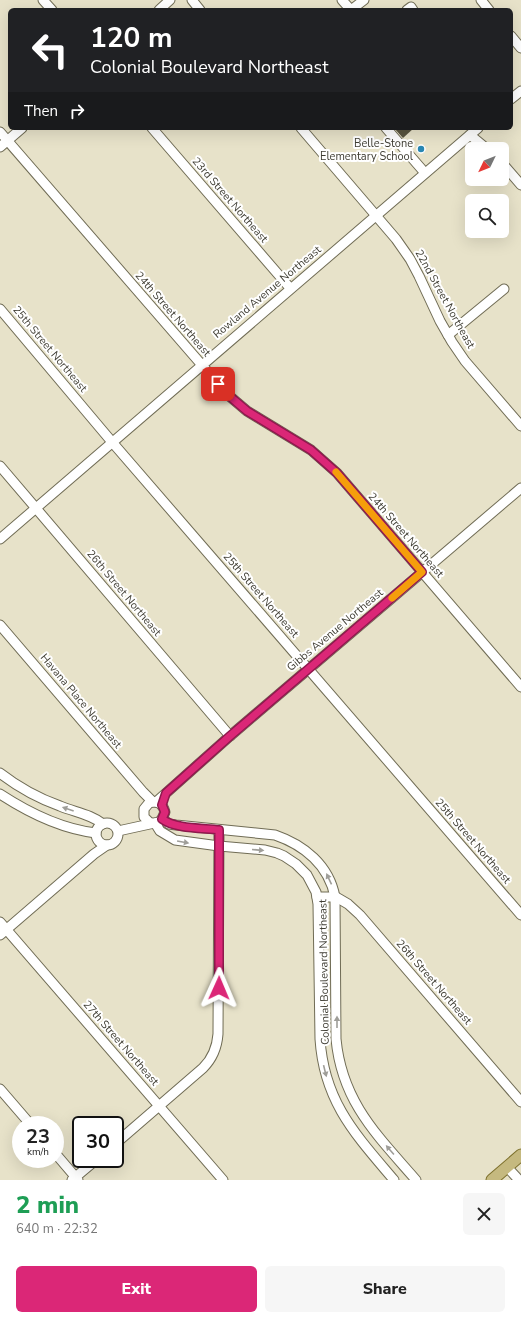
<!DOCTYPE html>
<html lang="en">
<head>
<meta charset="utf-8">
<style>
	:root { --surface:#fff; --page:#f6f6f6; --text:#222; --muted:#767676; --accent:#db2777 }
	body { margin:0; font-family:"Nunito Sans",sans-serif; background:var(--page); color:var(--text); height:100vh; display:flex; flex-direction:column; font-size:15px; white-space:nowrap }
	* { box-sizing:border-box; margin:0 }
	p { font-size:13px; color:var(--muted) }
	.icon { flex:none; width:22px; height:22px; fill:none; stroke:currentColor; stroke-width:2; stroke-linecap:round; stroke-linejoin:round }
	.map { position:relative; height:1180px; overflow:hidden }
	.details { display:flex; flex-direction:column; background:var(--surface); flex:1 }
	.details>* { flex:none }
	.guide { position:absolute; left:8px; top:8px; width:505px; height:122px; border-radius:6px; box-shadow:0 4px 16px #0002; background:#202124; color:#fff; overflow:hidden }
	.needle { width:26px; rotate:227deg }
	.buttons { position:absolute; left:465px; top:142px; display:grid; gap:8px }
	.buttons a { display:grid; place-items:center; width:44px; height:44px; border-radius:6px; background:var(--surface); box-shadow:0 4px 16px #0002; font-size:20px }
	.speed { position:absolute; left:12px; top:1116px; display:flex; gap:8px; font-size:20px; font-weight:700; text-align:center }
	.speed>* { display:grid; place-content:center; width:52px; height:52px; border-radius:50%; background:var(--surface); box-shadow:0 4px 16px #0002; line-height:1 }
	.speed small { font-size:10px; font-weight:400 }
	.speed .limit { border:2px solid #111; border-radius:6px; background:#fff; color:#111 }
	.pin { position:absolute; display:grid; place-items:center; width:34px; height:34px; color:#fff; margin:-17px; border-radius:8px; box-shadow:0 2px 6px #0006 }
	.me { position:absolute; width:44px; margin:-22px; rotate:1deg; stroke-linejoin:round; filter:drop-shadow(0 0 3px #0008) }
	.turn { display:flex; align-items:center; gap:14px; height:84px; padding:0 16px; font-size:18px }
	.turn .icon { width:52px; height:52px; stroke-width:2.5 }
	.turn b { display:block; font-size:28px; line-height:34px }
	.then { display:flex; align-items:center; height:38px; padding:0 16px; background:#0003; gap:8px; font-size:15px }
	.round { display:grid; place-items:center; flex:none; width:42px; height:42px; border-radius:6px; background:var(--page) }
	.headline { display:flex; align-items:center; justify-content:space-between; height:68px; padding:0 16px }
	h1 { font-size:24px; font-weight:800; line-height:30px; color:#1e9e55 }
	.button { display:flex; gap:8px; margin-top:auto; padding:8px 16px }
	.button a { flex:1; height:46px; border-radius:6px; background:var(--accent); color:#fff; font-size:16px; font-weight:800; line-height:46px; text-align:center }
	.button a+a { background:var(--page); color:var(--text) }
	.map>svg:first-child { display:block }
	.building { fill:#57533d }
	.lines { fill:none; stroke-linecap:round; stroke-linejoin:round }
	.minor-casing { stroke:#706c55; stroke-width:11 }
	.major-casing { stroke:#7d702c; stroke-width:13 }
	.minor { stroke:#fff; stroke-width:9 }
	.major { stroke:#c5b97f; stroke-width:11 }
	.oneway { fill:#9f9e99 }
	.route-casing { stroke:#8e194d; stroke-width:10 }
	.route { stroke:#db2777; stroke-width:7 }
	.slow { stroke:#f59e0b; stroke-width:7 }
	.poi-dot { fill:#2887b3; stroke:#fff; stroke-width:1.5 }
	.labels { text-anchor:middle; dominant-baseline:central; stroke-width:4; stroke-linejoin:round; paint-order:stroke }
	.poi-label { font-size:11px; fill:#3f3d33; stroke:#fff; text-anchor:end }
	.street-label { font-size:11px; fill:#3f3d33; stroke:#fff }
</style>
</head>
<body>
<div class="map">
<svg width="521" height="1180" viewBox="0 0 521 1180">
	<rect width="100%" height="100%" fill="#e7e2c9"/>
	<path class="building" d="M394,128H414L403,138Z"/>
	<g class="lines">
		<defs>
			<g id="minor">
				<path d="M43,0L52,10"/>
				<path d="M192,0L200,10"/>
				<path d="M342,0L351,10L364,0"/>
				<path d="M481,0L489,10"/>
				<path d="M159,10L170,0"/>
				<path d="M407,10L411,7L413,10"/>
				<path d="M511,36L521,48"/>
				<path d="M511,99L521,91"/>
				<path d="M152,128L290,288"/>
				<path d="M301,128L396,239L410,259L419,276L440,321L452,342L465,361L521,426"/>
				<path d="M386,128L425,173"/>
				<path d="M0,132L227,394L247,411L311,450L337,473L521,687"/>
				<path d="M470,135L487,149"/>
				<path d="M0,147L22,128"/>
				<path d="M502,163L521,185"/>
				<path d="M0,309L112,442L521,915"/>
				<path d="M448,335L504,289"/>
				<path d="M0,466L230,736"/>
				<path d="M0,539L478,128"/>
				<path d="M0,625L143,792L153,802"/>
				<path d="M0,773C18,787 38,798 60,806C74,812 91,814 103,824"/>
				<path d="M0,794C29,813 62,829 96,833"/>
				<path d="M156,802L230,736L521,488"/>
				<path d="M162,819L169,824L176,825L275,835C304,845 329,865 335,897L336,1039C342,1102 377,1135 416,1180"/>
				<path d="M155,823L160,831L175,840L219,846L265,850L277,853L284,856L296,864L307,875L316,892L318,904L320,1039C324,1102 356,1135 394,1180"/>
				<circle cx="107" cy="834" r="11"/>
				<path d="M118,831L159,822L162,819L165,812C163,804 157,800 149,803L144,809V817L149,822L152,823"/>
				<path d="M317,897H336L348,904L360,915L521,1102"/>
				<path d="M0,922L223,1180"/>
				<path d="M0,935L94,854L107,845"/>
				<path d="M0,1089L31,1125"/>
				<path d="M115,1144L203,1068C213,1058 217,1048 218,1034L219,830"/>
				<path d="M55,1153L78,1180"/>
				<path d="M507,1167L519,1180"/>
				<path d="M72,1180L97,1159"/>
			</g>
			<path id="major" d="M492,1180L521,1155"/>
		</defs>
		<use href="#minor" class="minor-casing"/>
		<use href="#major" class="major-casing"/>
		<use href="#minor" class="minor"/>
		<use href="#major" class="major"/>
	</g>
	<defs><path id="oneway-solid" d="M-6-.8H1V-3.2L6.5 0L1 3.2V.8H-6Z"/></defs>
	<g class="oneway">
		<use href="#oneway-solid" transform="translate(68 809) rotate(-161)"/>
		<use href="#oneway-solid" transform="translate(183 842) rotate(10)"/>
		<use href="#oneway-solid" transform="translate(258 850) rotate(5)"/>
		<use href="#oneway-solid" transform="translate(329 879) rotate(-115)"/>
		<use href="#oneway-solid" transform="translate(337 1022) rotate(-90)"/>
		<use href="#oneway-solid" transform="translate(325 1071) rotate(76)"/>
		<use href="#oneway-solid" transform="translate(390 1150) rotate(-131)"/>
	</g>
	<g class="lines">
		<defs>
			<path id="route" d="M218,384L227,394L247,411L311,450L337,473L422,572L230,736L166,793L162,805L165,812L162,819C175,829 203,828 219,830V988"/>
		</defs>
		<use href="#route" class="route-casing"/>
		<use href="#route" class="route"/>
		<path class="slow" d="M336,472L422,572L392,598"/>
	</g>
	<circle class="poi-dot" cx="421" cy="149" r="4"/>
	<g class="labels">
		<g class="poi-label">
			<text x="413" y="143">Belle-Stone<tspan x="413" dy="13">Elementary School</tspan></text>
		</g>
		<g class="street-label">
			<text transform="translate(230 200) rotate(49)">23rd Street Northeast</text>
			<text transform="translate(267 292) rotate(-40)">Rowland Avenue Northeast</text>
			<text transform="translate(445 299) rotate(61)">22nd Street Northeast</text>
			<text transform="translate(173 314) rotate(49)">24th Street Northeast</text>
			<text transform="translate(50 349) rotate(50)">25th Street Northeast</text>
			<text transform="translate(406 535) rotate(49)">24th Street Northeast</text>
			<text transform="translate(124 593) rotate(50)">26th Street Northeast</text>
			<text transform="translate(261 595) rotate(49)">25th Street Northeast</text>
			<text transform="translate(335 630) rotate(-40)">Gibbs Avenue Northeast</text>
			<text transform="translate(81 701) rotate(50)">Havana Place Northeast</text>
			<text transform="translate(473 841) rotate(49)">25th Street Northeast</text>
			<text transform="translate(324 972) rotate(-91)">Colonial Boulevard Northeast</text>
			<text transform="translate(434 982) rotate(49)">26th Street Northeast</text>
			<text transform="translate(121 1043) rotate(49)">27th Street Northeast</text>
		</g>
	</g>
</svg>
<div class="buttons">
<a><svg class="needle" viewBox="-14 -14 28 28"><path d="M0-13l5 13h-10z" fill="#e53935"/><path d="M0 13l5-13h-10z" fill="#767676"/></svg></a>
<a><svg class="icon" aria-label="search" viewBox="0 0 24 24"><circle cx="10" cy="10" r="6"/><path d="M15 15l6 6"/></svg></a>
</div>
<div class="speed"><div>23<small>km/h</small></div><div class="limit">30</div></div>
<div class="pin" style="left:218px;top:384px;background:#d93025"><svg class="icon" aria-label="arrive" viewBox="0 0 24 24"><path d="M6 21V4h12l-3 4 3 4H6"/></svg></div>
<svg class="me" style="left:219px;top:988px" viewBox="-20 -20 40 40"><path d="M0-17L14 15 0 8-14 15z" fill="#db2777" stroke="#fff" stroke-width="4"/></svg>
<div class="guide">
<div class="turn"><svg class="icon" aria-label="left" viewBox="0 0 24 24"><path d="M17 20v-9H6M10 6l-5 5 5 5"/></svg><div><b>120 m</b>Colonial Boulevard Northeast</div></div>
<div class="then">Then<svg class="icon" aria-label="right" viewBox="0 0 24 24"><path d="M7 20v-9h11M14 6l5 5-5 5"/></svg></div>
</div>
</div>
<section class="details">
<div class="headline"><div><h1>2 min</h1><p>640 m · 22:32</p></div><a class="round"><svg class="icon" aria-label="close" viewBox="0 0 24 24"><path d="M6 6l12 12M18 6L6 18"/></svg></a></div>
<div class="button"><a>Exit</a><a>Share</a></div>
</section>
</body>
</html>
